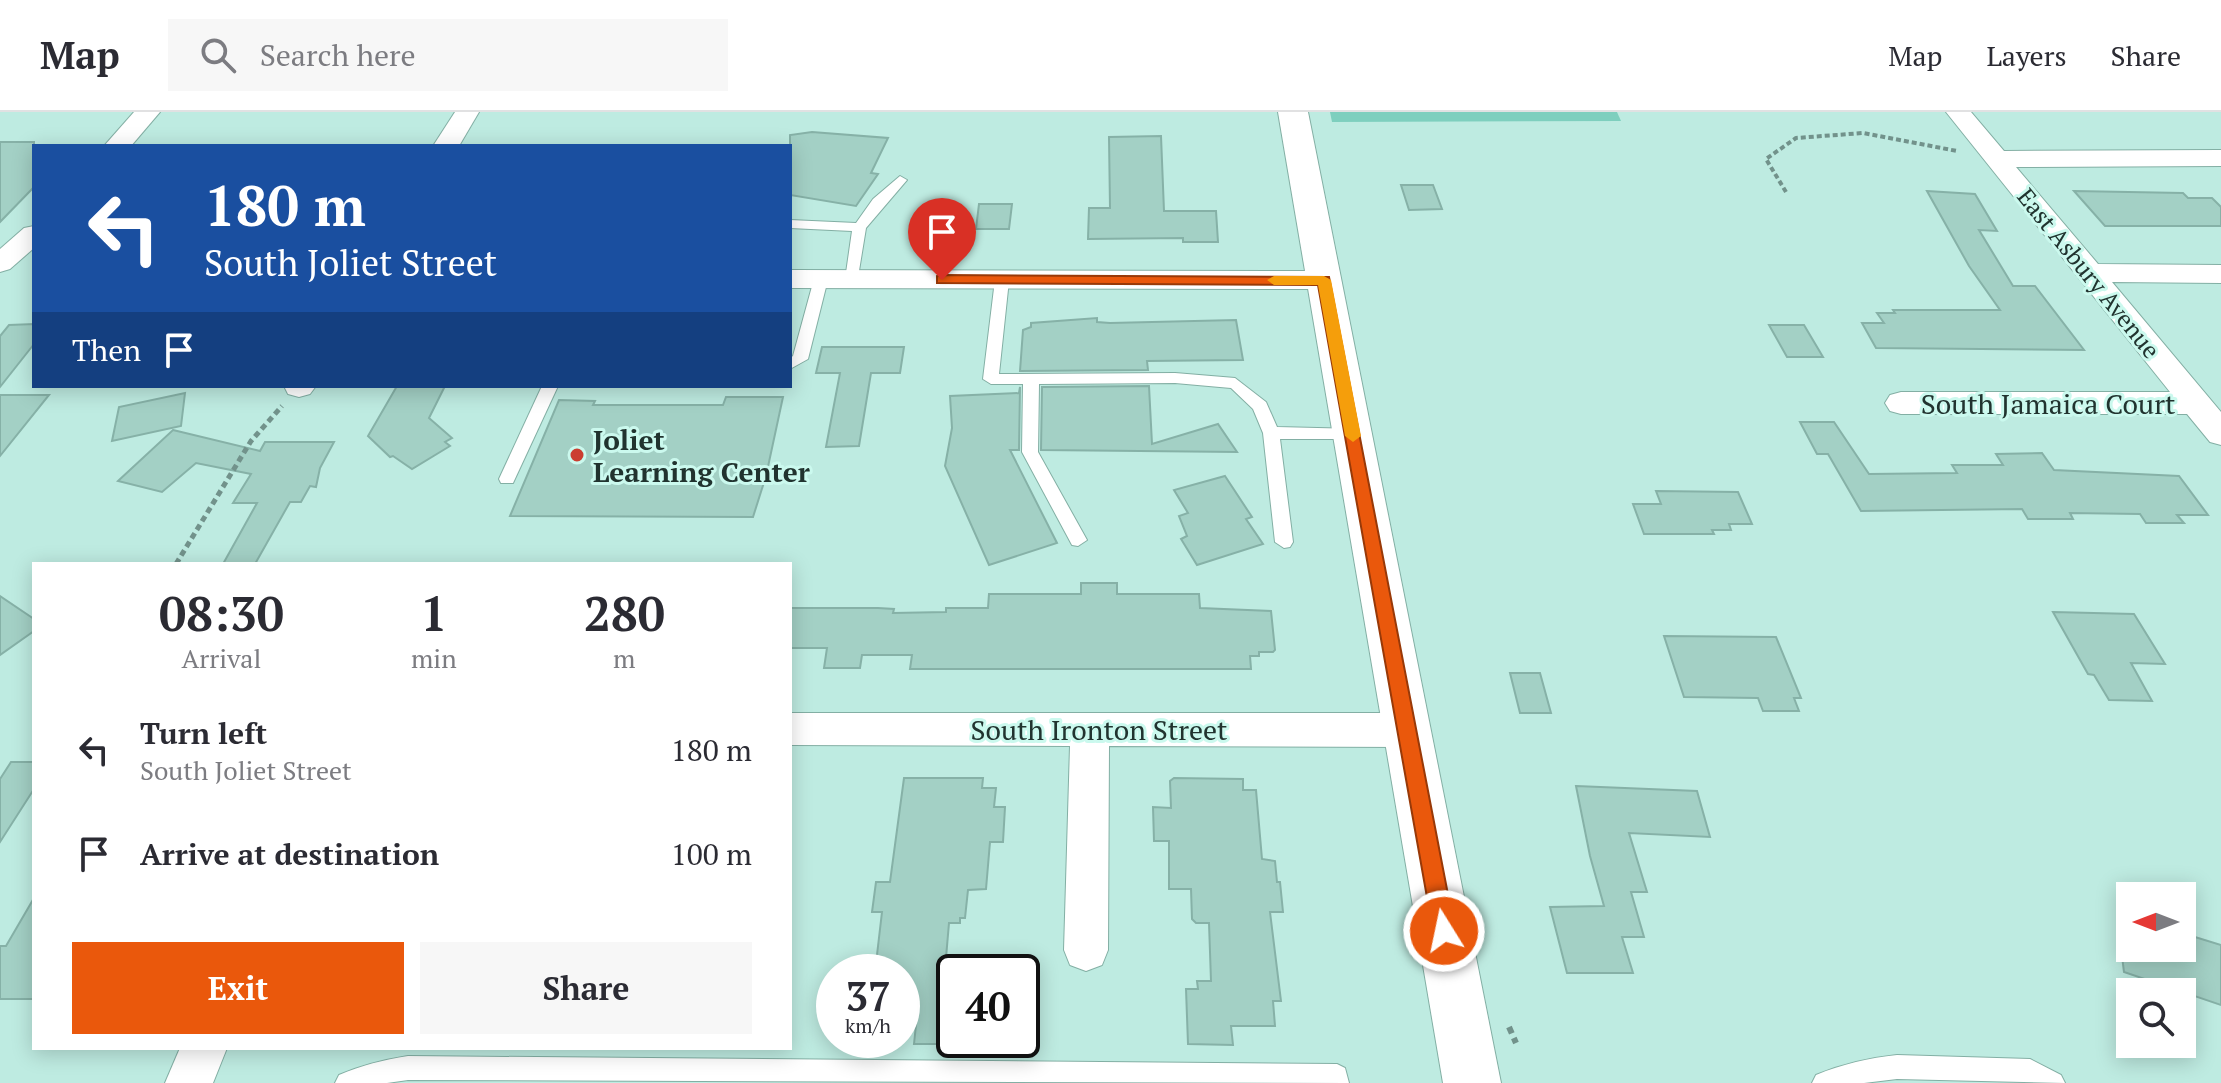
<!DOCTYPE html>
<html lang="en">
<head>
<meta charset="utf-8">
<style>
	:root { --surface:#fff; --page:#f7f7f7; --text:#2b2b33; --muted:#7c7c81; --line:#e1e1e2; --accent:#ea580c }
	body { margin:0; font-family:"PT Serif",serif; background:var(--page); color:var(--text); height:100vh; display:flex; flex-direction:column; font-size:30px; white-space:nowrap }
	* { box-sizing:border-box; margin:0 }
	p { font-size:26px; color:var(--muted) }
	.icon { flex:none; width:44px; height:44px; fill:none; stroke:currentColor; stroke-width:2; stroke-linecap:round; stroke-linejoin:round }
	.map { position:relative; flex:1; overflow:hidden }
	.side { position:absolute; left:32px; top:450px; width:760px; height:488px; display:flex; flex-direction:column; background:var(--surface); border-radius:0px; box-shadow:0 4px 20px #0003 }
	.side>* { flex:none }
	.guide { position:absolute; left:32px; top:32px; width:760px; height:244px; border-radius:0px; box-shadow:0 4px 20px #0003; background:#1a4fa0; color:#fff; overflow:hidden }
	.needle { width:52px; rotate:270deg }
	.tools { position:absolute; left:2116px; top:770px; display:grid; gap:16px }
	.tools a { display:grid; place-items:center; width:80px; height:80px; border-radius:0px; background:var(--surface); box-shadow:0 4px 20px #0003; font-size:40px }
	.speed { position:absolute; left:816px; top:842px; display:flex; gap:16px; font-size:40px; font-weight:700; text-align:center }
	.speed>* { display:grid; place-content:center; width:104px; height:104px; border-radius:50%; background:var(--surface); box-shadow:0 4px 20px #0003; line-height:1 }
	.speed small { font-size:20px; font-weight:400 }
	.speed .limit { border:4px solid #111; border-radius:12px; background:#fff; color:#111 }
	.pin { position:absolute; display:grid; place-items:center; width:68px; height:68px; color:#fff; margin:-82px -34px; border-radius:50% 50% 50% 0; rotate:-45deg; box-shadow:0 0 8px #0007 }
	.pin .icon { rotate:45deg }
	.me { position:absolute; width:88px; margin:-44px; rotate:350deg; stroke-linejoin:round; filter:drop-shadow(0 0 6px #0008) }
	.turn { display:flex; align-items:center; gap:28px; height:168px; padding:0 40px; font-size:36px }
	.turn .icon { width:104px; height:104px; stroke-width:2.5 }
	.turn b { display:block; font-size:56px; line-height:68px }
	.then { display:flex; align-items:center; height:76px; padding:0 40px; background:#0003; gap:16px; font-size:30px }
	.eta { display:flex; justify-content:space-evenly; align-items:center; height:136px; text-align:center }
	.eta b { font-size:48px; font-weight:700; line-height:56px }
	.primary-button { display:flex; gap:16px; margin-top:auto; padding:16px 40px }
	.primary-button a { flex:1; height:92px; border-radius:0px; background:var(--accent); color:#fff; font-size:32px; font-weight:700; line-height:92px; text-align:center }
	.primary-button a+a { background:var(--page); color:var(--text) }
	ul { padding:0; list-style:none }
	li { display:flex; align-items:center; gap:24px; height:104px; padding:0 40px }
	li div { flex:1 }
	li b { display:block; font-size:30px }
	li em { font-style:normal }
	header { display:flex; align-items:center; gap:48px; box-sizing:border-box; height:112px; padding:0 40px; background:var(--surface); border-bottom:2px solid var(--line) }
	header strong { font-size:38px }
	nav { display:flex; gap:44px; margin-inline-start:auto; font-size:28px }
	.search { width:560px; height:72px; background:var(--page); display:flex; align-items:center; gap:20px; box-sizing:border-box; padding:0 28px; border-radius:0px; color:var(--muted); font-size:30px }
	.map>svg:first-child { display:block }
	.green { fill:#7ecfbe }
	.building { fill:#a3d0c5; stroke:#86b1a7; stroke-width:2 }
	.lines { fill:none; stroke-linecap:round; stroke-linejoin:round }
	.service-casing { stroke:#83afa4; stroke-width:2 }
	.minor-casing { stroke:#83afa4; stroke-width:2 }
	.tertiary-casing { stroke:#83afa4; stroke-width:2 }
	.path-far2 { stroke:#72928b; stroke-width:4; stroke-dasharray:5 3; stroke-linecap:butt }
	.path-far1 { stroke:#72928b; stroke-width:5; stroke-dasharray:6 4; stroke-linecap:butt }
	.path { stroke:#72928b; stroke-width:6; stroke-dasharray:7 5; stroke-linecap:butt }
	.service { fill:#fff; fill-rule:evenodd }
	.minor { fill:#fff; fill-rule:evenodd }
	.tertiary { fill:#fff; fill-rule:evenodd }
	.route { fill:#ea580c; stroke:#983908; stroke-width:2 }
	.slow { fill:#f59e0b }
	.poi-dot { fill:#cb3e31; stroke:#cbf9ee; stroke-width:3 }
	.labels { text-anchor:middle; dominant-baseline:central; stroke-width:6; stroke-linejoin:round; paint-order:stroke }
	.far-street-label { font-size:24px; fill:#21332f; stroke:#cbf9ee }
	.street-label { font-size:28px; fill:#21332f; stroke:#cbf9ee }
	.poi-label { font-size:28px; font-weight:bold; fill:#21332f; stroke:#cbf9ee; text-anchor:start }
</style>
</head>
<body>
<header>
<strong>Map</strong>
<div class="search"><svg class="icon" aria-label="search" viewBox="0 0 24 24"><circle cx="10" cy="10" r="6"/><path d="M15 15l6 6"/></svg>Search here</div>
<nav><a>Map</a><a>Layers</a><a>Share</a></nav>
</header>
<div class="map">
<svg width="2221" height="971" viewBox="0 0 2221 971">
	<rect width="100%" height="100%" fill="#beebe1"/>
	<path class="green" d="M1330,0H1617L1621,9L1332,10Z"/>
	<g class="building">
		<path d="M812,20L888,26L871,61L878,62L856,94L790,83V23Z"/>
		<path d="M1161,24L1164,99H1216L1218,130H1183V126L1088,127L1089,96H1110L1109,25Z"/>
		<path d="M0,30H34V75L0,110Z"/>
		<path d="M1401,73H1433L1442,97L1409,98Z"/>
		<path d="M1927,79L1975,82L1997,119L1979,118L2013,174H2035L2084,238L1876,236L1862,211H1884L1877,201H1895L1893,198H2000L1969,154Z"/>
		<path d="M2074,79L2183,81L2188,86H2212L2221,95V114H2105Z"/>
		<path d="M979,92H1012L1009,117H976Z"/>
		<path d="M1097,206V210L1110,211L1236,208L1243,248L1147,249L1148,258L1020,259L1023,218L1031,215V211Z"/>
		<path d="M34,212V232L0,275V224L9,213Z"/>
		<path d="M1769,213H1804L1823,245H1787Z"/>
		<path d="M822,235H904L900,261H871L859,334L826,335L840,261H816Z"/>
		<path d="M397,274H445L429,306L452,326L445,330L450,334L412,357L393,344L390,345L368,324Z"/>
		<path d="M1149,274L1152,332L1218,312L1237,340L1041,338L1042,275Z"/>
		<path d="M1020,275L1019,338H1010L1057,431L989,453L945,354L952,316L950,284L1019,281Z"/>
		<path d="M185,281L181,314L112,329L119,295Z"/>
		<path d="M0,283H49L0,344Z"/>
		<path d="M726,285H783L766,364L753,405L510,404L559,288L595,289L593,293H723Z"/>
		<path d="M1800,310H1834L1869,362L1957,361L1952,353H2003L1996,342L2042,341L2054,358L2179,364L2208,403H2177L2184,411H2146L2140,402L2070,401L2073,407H2028L2022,397L1861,399L1828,342H1817Z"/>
		<path d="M173,318L260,339L265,330H334L320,356L316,375L310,374L301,390H290L255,452H223L257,391H233L251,362L196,351L162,380L118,369Z"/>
		<path d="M1225,364L1252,405L1246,407L1263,432L1197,453L1181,427L1187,424L1179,404L1188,401L1174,378Z"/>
		<path d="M1656,379L1738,380L1752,412H1729L1731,418H1712L1714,422H1644L1633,392H1661Z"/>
		<path d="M1081,471H1117V482H1199L1200,496L1271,499L1275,538L1273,540H1259V544H1250L1251,557H910L912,543H862L860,556H824L827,536H790V496H878L894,497L893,501L946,500V496H988L989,482H1081Z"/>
		<path d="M0,484L34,507V519L0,543Z"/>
		<path d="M2053,500L2134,502L2165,552L2131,551L2152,589L2109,588L2094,563L2088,562Z"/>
		<path d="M1664,524L1776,525L1801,586H1794L1799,599H1763L1758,586L1684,585Z"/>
		<path d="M1510,561H1540L1551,601H1520Z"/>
		<path d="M11,650H34V677L0,730V667Z"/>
		<path d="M904,666H983L982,676H996L994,695H1005L1003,730H990L986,777L968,778L965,806H960V811H949L944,869H954V932H914L916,913H902V860H875L882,800H872L876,770H890Z"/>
		<path d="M1174,666L1243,667V678H1256L1262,747L1275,749L1277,770H1280L1283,800H1270L1281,889H1273L1275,914H1231L1233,933L1188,932L1186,877H1198L1197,869H1211L1209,811H1196L1192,807L1191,777H1169V729H1154L1153,695L1171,696L1170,669Z"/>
		<path d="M1576,674L1697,679L1710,725L1629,721L1647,780H1631L1644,825H1622L1633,861H1567L1550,795L1604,794L1590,744Z"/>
		<path d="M34,786V887H0V834H6Z"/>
		<path d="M2182,821L2221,833V893L2124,860L2121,836H2182Z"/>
	</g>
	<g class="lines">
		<defs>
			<g id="service">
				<path d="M900,64L907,68L866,116L857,171H847L845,168L852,119L790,116V108L856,111L873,87Z"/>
				<path d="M821,163L828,167L808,247L790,257V246L793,244L814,167Z"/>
				<path d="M1002,164L1009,168L999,262L1175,261L1235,266L1266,290L1277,315L1358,317L1360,321L1358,325L1352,327H1280L1293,430L1290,435L1284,436L1275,430L1263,321L1253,297L1231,276L1175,271L1039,272L1038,340L1087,428L1078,434L1072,433L1022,340L1023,272H991L983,267L995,168Z"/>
				<path d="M542,274H558L513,371H501L499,367Z"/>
				<path d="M1897,943L2030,947L2061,963L2065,971L1897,967L1864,971H1812L1816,963C1842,952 1869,946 1897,943Z"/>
				<path d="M408,944L1337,952L1345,956L1349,971L408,968L387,971H335L339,963C362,953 383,948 408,944Z"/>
			</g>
			<g id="minor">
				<path d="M134,0H160L131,34H104Z"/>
				<path d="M455,0H479L459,34H433Z"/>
				<path d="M1946,0H1971L2004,39L2221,38V54L2016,55L2098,152L2221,153V171L2112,170L2221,300V333L2210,330L2187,302H1901L1890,299L1885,291L1890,283L1901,280H2170Z"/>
				<path d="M34,114V136L10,157L0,160V137L24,116Z"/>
				<path d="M790,158L1324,159L1334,162L1338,168L1334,174L1324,177L790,176Z"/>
				<path d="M284,274H316L310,282L299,285L288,282Z"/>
				<path d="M790,601H1407L1421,606L1427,618L1421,630L1407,635L1109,634L1108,838L1102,853L1086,859L1070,853L1064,838L1070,634L790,633Z"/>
				<path d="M180,936H227L213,971H165Z"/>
			</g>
			<path id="tertiary" d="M1278,0H1308L1501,971H1443Z"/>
		</defs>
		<use href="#service" class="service-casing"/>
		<use href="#minor" class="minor-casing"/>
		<use href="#tertiary" class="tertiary-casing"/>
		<path class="path-far2" d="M1786,80L1766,47L1796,26L1863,21L1957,39"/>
		<path class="path-far1" d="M176,452L251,329L282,294"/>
		<path class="path" d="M1509,915L1516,931"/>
		<use href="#service" class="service"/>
		<use href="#minor" class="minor"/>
		<use href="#tertiary" class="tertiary"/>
	</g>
	<path class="route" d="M942,163L1329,165L1455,819L1452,826L1444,829L1436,826L1433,819L1318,173L937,171V164Z"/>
	<path class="slow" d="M1324,164L1331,168L1361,324L1353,330L1345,324L1318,173H1274L1267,168L1274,164Z"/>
	<circle class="poi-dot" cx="577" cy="343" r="8"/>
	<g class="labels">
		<g class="far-street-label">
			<text transform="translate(2089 161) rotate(51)">East Asbury Avenue</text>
		</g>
		<g class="street-label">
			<text x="2048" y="291">South Jamaica Court</text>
			<text x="1099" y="617">South Ironton Street</text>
		</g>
		<g class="poi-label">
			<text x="593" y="327">Joliet<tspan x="593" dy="32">Learning Center</tspan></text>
		</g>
	</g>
</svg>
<div class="tools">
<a><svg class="needle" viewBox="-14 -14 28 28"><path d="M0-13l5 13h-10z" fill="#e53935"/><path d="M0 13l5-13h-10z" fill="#7c7c81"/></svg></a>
<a><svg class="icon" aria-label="search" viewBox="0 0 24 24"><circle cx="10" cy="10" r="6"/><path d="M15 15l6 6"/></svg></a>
</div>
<div class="speed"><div>37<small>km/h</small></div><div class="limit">40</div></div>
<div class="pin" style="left:942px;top:168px;background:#d93025"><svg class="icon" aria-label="arrive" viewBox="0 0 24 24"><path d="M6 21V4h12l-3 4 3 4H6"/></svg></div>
<svg class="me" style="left:1444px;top:819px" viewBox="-20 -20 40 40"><circle r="17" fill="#ea580c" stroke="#fff" stroke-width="3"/><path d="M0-11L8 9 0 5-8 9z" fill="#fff"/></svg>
<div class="guide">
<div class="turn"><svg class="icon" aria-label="left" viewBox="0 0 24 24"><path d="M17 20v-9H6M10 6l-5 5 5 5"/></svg><div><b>180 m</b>South Joliet Street</div></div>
<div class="then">Then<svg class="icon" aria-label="arrive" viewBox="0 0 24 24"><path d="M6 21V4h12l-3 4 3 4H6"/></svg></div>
</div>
<section class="side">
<div class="eta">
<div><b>08:30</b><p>Arrival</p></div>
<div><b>1</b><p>min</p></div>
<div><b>280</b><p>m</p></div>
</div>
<ul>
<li><svg class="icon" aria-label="left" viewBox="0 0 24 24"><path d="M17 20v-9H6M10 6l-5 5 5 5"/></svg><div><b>Turn left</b><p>South Joliet Street</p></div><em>180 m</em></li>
<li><svg class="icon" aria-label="arrive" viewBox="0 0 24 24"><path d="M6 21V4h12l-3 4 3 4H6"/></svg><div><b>Arrive at destination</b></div><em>100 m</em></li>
</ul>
<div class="primary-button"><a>Exit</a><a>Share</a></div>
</section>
</div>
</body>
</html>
